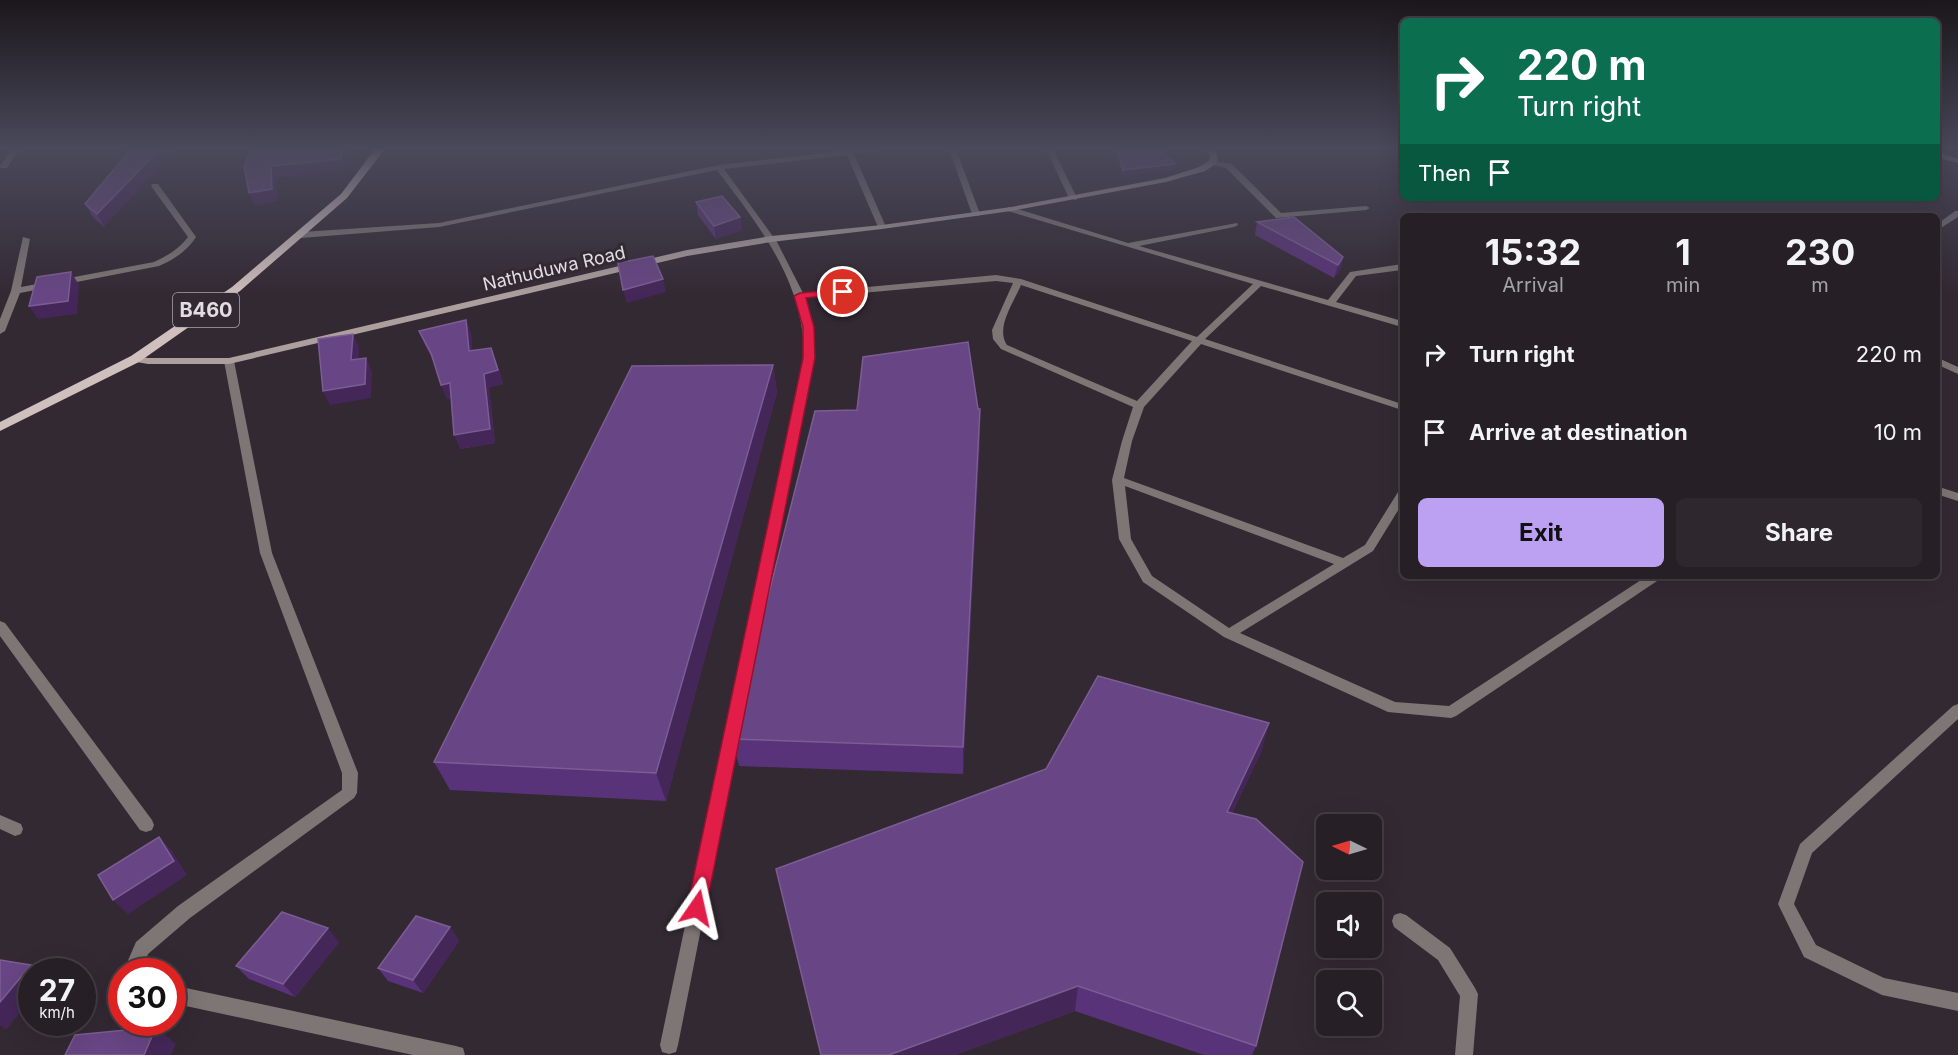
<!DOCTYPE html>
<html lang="en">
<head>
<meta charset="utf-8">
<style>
	:root { --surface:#261f26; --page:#2e272e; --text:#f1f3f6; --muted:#a4a2a7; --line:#423d43; --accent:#bca0f2 }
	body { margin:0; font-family:Inter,sans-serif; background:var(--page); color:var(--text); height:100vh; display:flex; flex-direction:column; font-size:22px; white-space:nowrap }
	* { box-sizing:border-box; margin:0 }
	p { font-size:20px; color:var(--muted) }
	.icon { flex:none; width:33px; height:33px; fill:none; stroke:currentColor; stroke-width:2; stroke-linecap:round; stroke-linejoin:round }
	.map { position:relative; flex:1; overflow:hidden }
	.sheet { position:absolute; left:1400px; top:213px; width:540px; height:366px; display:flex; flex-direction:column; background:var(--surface); border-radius:9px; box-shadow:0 6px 24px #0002,0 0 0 2px var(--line) }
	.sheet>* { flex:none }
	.top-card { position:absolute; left:1400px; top:18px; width:540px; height:183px; border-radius:9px; box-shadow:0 6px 24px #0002,0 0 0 2px var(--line); background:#0b6e4f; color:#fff; overflow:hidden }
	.needle { width:39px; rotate:275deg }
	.tools { position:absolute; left:1316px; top:814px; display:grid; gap:12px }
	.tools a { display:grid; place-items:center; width:66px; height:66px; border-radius:9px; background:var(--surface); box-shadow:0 6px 24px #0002,0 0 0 2px var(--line); font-size:30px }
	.speed { position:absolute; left:18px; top:958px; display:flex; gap:12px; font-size:30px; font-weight:700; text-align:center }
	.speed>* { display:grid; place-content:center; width:78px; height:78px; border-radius:50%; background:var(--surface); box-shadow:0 6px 24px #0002,0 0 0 2px var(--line); line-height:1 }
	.speed small { font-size:15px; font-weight:400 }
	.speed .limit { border:9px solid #d22; background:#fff; color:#111 }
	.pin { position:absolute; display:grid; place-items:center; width:51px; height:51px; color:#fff; margin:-26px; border:3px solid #fff; border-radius:50%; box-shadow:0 2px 6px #0007 }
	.me { position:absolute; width:66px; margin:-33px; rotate:11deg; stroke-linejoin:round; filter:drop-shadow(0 0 4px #0008) }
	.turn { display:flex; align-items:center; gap:21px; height:126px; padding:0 18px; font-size:27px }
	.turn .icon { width:78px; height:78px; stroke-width:2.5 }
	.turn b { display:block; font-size:42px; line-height:51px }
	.then { display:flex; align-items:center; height:57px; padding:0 18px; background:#0003; gap:12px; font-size:22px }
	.eta { display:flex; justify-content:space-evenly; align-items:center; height:102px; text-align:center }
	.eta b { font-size:36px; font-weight:700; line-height:42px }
	.cta { display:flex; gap:12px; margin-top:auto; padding:12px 18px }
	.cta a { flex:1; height:69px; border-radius:9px; background:var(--accent); color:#111; font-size:24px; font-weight:700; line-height:69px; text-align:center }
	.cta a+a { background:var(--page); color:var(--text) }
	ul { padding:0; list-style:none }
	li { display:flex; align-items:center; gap:18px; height:78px; padding:0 18px }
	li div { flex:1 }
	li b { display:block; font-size:22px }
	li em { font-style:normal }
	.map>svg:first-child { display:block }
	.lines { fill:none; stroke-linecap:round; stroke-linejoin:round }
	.street { fill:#7e7675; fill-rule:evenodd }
	.secondary { fill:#ac9f9e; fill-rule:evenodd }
	.primary { fill:#cfbfbd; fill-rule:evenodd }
	.wall { fill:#593379 }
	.shaded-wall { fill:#442758 }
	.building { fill:#684584; stroke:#7b5d93; stroke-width:1.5 }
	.route { fill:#e11d48; stroke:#92132f; stroke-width:1.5 }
	.labels { text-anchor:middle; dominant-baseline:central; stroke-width:6; stroke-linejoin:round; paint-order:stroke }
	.far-street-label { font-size:18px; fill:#e2dce3; stroke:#332933 }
	.shield { fill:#332933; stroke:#aea6ae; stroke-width:1.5 }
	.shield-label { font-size:20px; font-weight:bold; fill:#e2dce3 }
</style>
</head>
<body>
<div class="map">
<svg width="1958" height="1055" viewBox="0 0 1958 1055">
	<rect width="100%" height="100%" fill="#332933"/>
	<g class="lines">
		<g class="street">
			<path d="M12,149H19L7,168H1L0,166Z"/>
			<path d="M883,149L880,151L854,154L886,227L882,229L878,227L847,155L724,169L777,242L803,293L996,275L1021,279L1197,337L1253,284L1008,211V207H1011L1128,243L1237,223L1238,225L1234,227L1139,246L1328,300L1350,272L1402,264V270L1356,276L1336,302L1402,321V327L1261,286L1205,339L1402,404V410L1201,344L1144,407L1132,441L1124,478L1343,558L1365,545L1398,492L1402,491V504L1373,551L1240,633L1395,702L1449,706L1647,576H1662L1660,579L1456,716L1451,718L1388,712L1224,637L1143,582L1119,539L1112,480L1122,441L1133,407L1001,349L993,339L992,330L1013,283L996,281L805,298L813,330L814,358L678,1045L676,1052L669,1054L662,1052L660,1045L804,358C805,283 760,227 717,170L439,227L301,238L297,235L301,232L439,223L719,165L849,150ZM1021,285L1192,341L1137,401L1007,345C995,328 1014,302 1021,285ZM1125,486L1334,564L1229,628L1152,576L1131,539Z"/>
			<path d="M949,149H956L980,214L979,216L972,214Z"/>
			<path d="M1046,149H1053L1077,198L1076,200L1069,198Z"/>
			<path d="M1210,160L1232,164L1281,213L1366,206L1370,208L1366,210L1276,218L1226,168L1210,164Z"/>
			<path d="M152,184H158L196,237C187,251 175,259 159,266L20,293L5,331L0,334V319L11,291L23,237L30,239L21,287L154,262C167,256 179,249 188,237L151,186Z"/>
			<path d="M1955,211H1958V217L1936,231V225Z"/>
			<path d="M1936,357L1958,367V374L1936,364Z"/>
			<path d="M229,358L234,361L272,553L358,773L357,793L354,798L190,918L148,954L141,972H123L136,942L178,906L342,790V773L260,553L224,361Z"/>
			<path d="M1936,486L1958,493V501L1936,494Z"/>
			<path d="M0,621L5,623L152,820L154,825L152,830L146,832L140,830L0,636Z"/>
			<path d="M1958,704V719L1812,853L1794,904L1816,945L1884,978L1958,993V1011L1882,995L1804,957L1778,904L1800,844L1953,706Z"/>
			<path d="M0,815L21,824L23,829L21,834L15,836L0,829Z"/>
			<path d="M1400,913L1406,915L1450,948L1475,988L1478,994L1473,1055H1455L1460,996L1438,960L1394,927L1392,921L1394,915Z"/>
			<path d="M172,985L456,1046L463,1048L465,1055H413L172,1003Z"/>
		</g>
		<g class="secondary">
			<path d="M1206,149H1213L1218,157L1216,164L1205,171L1166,182L1011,211L882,229L771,242L687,256L229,364H148L131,361L130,359L135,356L148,358H229L687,250L771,236L882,225L1011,207L1165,178L1199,167L1209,161L1210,157Z"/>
			<path d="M1936,152L1958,159V163L1936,157Z"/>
		</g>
		<path class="primary" d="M375,149H385L347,198L240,291L139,362L0,431V422L131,356L232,287L341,194Z"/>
	</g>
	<g class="wall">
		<path d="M131,149L104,227L93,217L85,204Z"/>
		<path d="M1115,149H1158L1176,164L1175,170L1123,176Z"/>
		<path d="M696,202L740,217L742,230L716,239L698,215Z"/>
		<path d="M1257,222L1343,257L1340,270L1334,278L1255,235Z"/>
		<path d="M466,320L471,334L472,351L496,361L503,384L489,387L495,443L460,449L451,398L447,399L434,362L425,345L419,331Z"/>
		<path d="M773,365L777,392L666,801L450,790L434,762Z"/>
		<path d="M980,436L963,774L739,766L732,739Z"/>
		<path d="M1262,750L1232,813L1256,1046L1252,1055H1204L1075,1011L955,1055Z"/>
		<path d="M450,927L459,941L423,993L388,981L378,968Z"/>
		<path d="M339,942L295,997L249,979L236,966Z"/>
	</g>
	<g class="shaded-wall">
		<path d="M160,149H177L104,227L97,214Z"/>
		<path d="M342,149H347L346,170L276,178L277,201L255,206L249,193L271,166Z"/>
		<path d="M1176,164L1175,170L1123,176V170Z"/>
		<path d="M740,217L742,230L716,239L714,226Z"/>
		<path d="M1343,257L1340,270L1334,278L1338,265Z"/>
		<path d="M71,272L79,285L77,314L38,319L29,306Z"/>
		<path d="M663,279L666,292L627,303L623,290Z"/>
		<path d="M466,320L471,334L474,365L469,351Z"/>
		<path d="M353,334L359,347L358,374L351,360Z"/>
		<path d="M491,348L503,384L489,387L495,443L460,449L454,435L484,374Z"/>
		<path d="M366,358L372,372L371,398L330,405L323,391Z"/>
		<path d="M773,365L777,392L666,801L656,773Z"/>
		<path d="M450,383L455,396L447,399L441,385Z"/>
		<path d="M980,409V436L963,774V747Z"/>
		<path d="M1269,723L1262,750L1220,838L1227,812Z"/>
		<path d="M159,837L172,851L187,875L128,914L113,900Z"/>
		<path d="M450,927L459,941L423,993L413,980Z"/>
		<path d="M328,928L339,942L295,997L283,984Z"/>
		<path d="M31,965L40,972H32V998L6,1030L0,1025V1002Z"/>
		<path d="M1078,986L1075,1011L955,1055H889Z"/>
		<path d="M156,1027L176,1044L171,1055H144Z"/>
	</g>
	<g class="building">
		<path d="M131,149H160L97,214L85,204Z"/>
		<path d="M252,149H342L341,159L271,166L272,189L249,193L244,166Z"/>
		<path d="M1117,149H1158L1176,164L1123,170Z"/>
		<path d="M722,196L740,217L714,226L696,202Z"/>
		<path d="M1294,217L1343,257L1338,265L1257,222Z"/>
		<path d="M653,256L663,279L623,290L618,263Z"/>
		<path d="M71,272L68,301L29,306L37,277Z"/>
		<path d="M466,320L469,351L491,348L498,370L484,374L490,429L454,435L450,383L441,385L431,353L419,331Z"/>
		<path d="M353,334L351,360L366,358L365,384L323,391L318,339Z"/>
		<path d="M968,342L978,409H980L963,747L732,739L815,411L857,410L863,357Z"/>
		<path d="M773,365L656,773L434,762L632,366Z"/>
		<path d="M1098,676L1269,723L1227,812L1256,819L1303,862L1256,1046L1078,986L889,1055H821L776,869L1046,769Z"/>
		<path d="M159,837L174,861L113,900L98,875Z"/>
		<path d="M282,912L328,928L283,984L236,966Z"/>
		<path d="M416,916L450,927L413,980L378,968Z"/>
		<path d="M0,960L31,965L0,1002Z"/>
		<path d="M156,1027L144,1055H65L75,1035Z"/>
	</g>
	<linearGradient id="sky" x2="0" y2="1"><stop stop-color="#1c171c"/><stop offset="0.5" stop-color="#4a495b"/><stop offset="1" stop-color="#4a495b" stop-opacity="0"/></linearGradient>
	<rect width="1958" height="296" fill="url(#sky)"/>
	<path class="route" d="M843,289L847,290V294L806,298L814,327L815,358L706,908L703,914L697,917L690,914L687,908L803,358V327L794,296L800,293Z"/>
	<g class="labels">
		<g class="far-street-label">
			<text transform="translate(554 268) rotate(-13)">Nathuduwa Road</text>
		</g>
		<rect class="shield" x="173" y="293" width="66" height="34" rx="4.5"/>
		<g class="shield-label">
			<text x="206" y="310">B460</text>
		</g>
	</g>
</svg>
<div class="tools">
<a><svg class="needle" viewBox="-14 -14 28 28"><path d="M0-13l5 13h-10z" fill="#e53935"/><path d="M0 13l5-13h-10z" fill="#a4a2a7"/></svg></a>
<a><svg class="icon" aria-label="sound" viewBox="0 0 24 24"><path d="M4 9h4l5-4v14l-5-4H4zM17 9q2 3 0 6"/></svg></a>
<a><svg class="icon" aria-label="search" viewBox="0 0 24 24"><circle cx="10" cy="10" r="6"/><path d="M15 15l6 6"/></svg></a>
</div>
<div class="speed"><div>27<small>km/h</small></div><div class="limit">30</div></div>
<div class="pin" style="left:843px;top:292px;background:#d93025"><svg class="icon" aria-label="arrive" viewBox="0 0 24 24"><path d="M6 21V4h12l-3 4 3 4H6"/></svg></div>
<svg class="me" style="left:697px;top:908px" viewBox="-20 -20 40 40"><path d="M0-17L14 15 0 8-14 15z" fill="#e11d48" stroke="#fff" stroke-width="4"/></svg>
<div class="top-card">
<div class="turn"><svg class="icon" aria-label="right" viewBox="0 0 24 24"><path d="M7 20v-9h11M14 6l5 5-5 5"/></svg><div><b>220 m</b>Turn right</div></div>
<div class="then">Then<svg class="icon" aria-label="arrive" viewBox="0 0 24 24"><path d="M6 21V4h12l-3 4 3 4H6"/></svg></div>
</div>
<section class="sheet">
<div class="eta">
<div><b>15:32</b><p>Arrival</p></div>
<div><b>1</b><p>min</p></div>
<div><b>230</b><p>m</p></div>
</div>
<ul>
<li><svg class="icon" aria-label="right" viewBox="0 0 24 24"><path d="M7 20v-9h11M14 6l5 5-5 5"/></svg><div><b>Turn right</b></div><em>220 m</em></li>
<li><svg class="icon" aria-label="arrive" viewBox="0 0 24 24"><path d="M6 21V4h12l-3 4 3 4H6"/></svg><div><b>Arrive at destination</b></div><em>10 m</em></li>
</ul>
<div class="cta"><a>Exit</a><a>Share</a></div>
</section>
</div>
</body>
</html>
